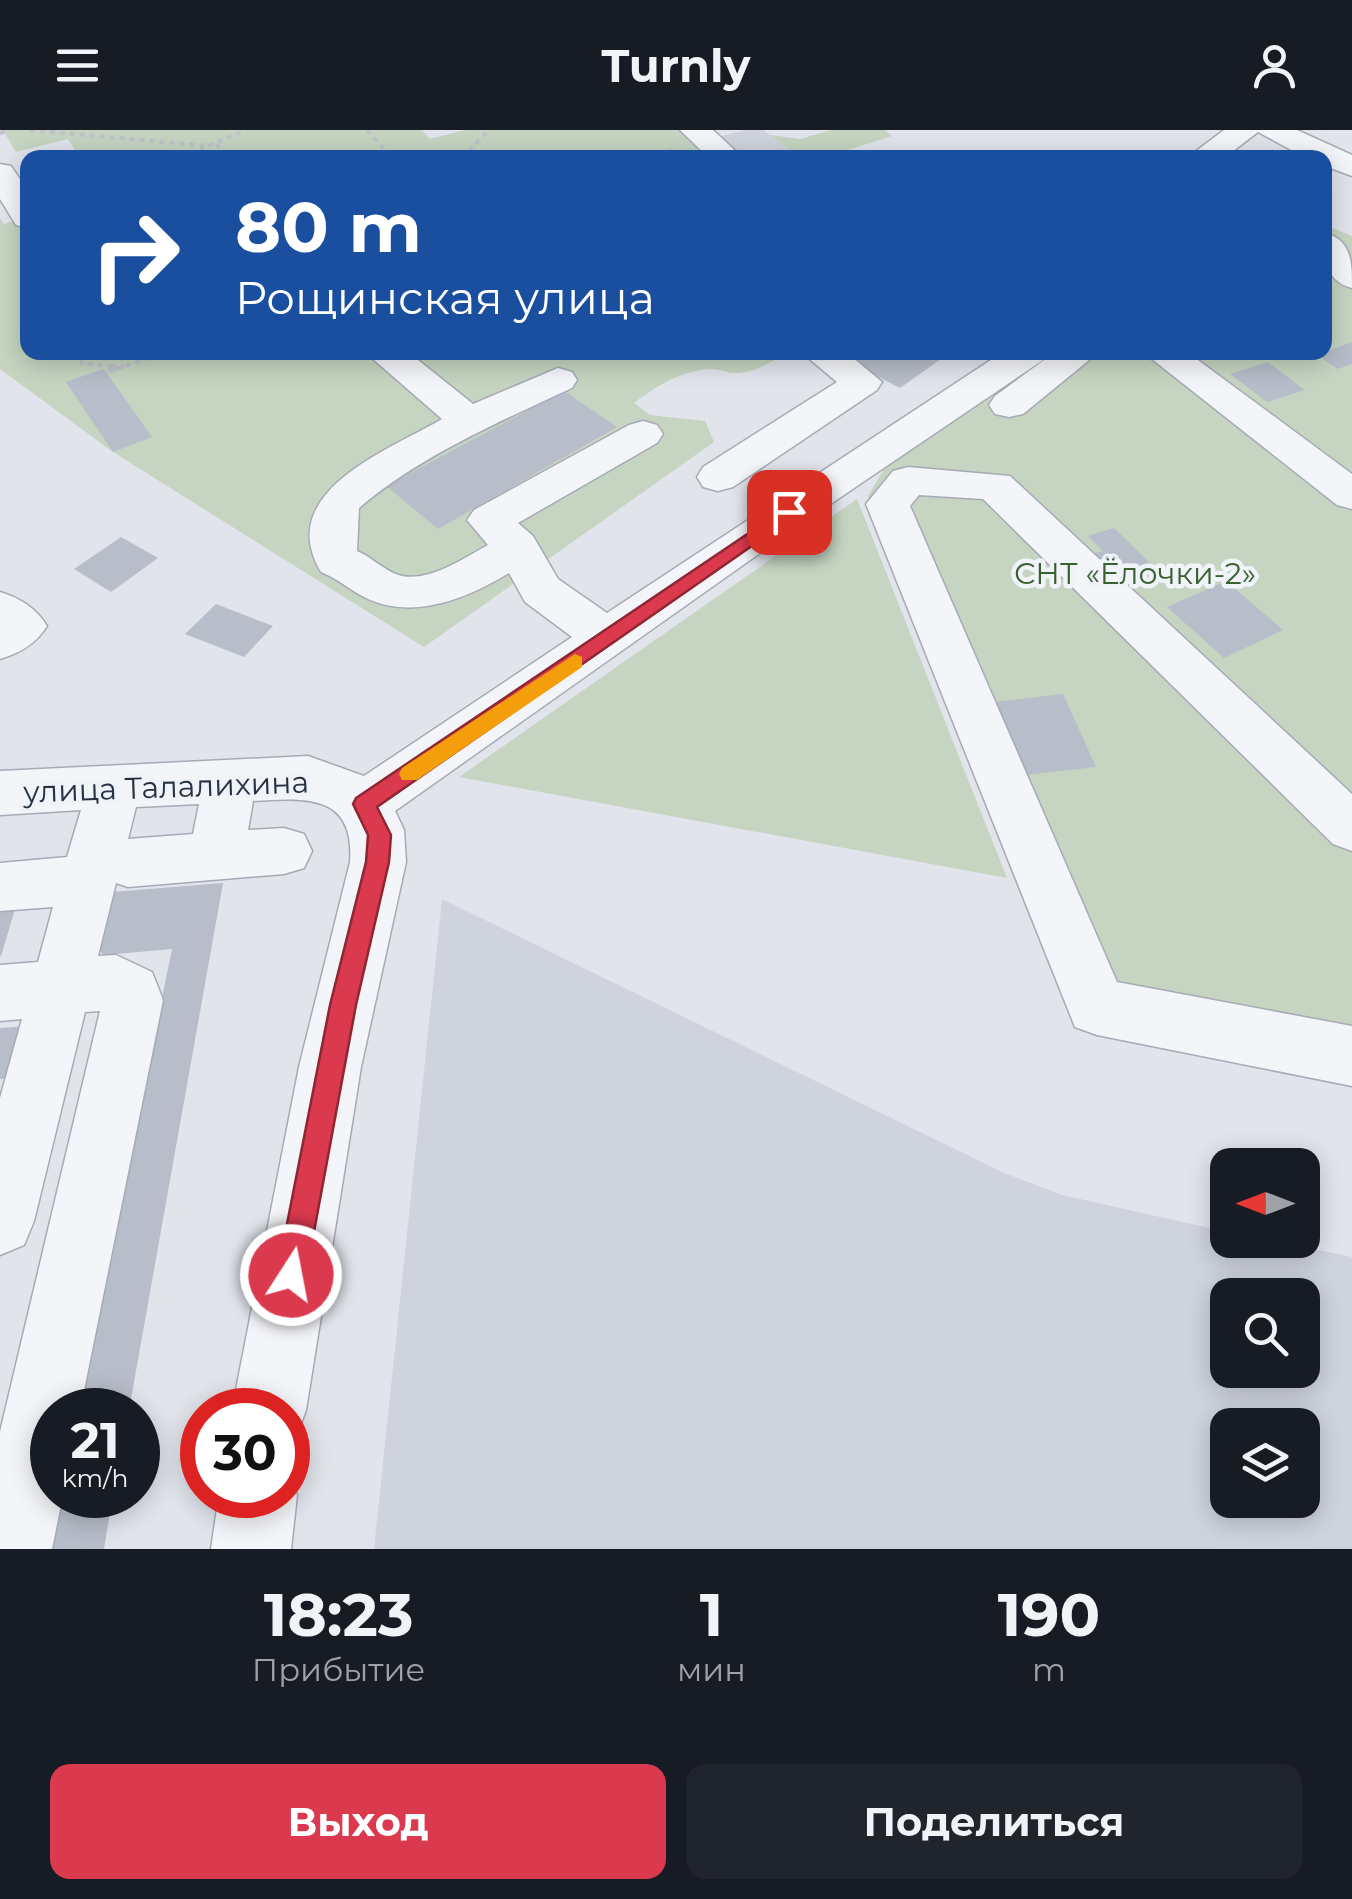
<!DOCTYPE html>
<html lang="ru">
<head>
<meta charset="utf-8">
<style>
	:root { --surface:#171b24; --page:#20242c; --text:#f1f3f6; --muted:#9ea1a6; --accent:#db3a4e }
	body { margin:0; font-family:Montserrat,sans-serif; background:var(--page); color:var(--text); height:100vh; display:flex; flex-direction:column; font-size:38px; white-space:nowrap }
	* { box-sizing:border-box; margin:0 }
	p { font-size:32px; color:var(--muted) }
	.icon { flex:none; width:55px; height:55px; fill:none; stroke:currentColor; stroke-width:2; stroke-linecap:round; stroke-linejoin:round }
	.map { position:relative; height:1419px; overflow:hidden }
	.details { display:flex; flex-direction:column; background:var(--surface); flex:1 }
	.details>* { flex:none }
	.guide { position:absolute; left:20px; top:20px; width:1312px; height:210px; border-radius:20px; box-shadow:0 5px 25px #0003; background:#1a4fa0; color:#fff; overflow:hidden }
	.needle { width:65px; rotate:270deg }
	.fabs { position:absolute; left:1210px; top:1018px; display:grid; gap:20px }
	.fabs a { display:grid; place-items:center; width:110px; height:110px; border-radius:20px; background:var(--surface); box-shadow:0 5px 25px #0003; font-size:50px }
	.speed { position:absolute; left:30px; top:1258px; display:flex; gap:20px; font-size:50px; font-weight:700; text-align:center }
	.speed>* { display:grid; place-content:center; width:130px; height:130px; border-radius:50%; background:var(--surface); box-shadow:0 5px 25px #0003; line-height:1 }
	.speed small { font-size:25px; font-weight:400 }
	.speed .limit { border:15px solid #d22; background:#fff; color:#111 }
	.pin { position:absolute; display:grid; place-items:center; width:85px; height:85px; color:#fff; margin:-42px; border-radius:20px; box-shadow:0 5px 15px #0006 }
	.me { position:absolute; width:110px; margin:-55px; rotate:11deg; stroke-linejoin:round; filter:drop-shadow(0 0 8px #0008) }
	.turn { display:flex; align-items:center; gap:35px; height:210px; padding:0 50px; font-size:45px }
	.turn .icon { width:130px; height:130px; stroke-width:2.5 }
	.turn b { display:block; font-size:70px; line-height:85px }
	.eta { display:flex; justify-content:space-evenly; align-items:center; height:170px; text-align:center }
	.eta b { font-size:60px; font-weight:700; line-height:70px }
	.cta { display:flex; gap:20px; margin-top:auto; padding:20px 50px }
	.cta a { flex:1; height:115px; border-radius:20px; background:var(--accent); color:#fff; font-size:40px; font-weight:700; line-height:115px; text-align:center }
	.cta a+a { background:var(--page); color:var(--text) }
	header { display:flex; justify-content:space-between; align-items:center; height:130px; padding:0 50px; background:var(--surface); font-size:45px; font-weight:700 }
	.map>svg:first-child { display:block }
	.built { fill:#ced3dd; fill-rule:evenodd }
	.green { fill:#c5d5c1 }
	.building { fill:#b7bdc9 }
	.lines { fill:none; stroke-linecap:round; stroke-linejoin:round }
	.minor-casing { stroke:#a5abb6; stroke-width:3 }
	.path-far1 { stroke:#bfc2c9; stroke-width:4; stroke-dasharray:5 5; stroke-linecap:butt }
	.path { stroke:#bfc2c9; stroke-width:5; stroke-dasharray:6 6; stroke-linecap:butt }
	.minor { fill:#f4f5f8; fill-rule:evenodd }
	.route { fill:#db3a4e; stroke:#8e2633; stroke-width:2.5 }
	.slow { fill:#f59e0b }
	.labels { text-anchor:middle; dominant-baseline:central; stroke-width:9; stroke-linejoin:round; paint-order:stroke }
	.park-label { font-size:30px; fill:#3b6133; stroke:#f0f3f8 }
	.street-label { font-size:30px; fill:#273144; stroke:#f0f3f8 }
</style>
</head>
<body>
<header><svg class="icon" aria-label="menu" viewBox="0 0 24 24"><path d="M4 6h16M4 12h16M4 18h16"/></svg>Turnly<svg class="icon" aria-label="person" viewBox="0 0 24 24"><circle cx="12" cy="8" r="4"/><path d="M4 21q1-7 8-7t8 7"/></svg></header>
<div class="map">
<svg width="1352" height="1419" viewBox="0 0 1352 1419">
	<rect width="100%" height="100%" fill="#e1e4eb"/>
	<g class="built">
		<path d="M745,0H763L799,27H744L718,7Z"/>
		<path d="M442,769L1004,1043L1062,1065L1227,1102L1228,1110H1267L1352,1127V1419H374ZM1228,1165H1302V1240H1228ZM1228,1295H1302V1370H1228Z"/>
	</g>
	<g class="green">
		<path d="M3,0H422L430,9L465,0H696L729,27L80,28L68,9L16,22Z"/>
		<path d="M831,0H885L892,6L825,27L799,28L770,5L800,9Z"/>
		<path d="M0,88L4,94L27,88L28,222L786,223C771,233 753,243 735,243C727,243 720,239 712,239C682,240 656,256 634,273L650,285L705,291L714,312L424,517L113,322L0,239Z"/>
		<path d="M1325,95L1352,106V946L1071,861L868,366L884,339L1051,223L1325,222Z"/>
		<path d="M857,369L1007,748L459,647Z"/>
	</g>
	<g class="building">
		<path d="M1352,212V234L1338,239L1317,225Z"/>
		<path d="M857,222H951L900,258L846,230Z"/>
		<path d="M1268,232L1305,260L1267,272L1230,244Z"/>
		<path d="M103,239L106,242L152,307L113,322L66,252Z"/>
		<path d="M564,261L617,297L438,399L386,356Z"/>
		<path d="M1114,398L1152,435L1119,447L1109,436L1102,439L1089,425L1103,421L1088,406Z"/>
		<path d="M121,407L158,428L111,462L74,439Z"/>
		<path d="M1226,451L1283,500L1224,528L1167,477Z"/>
		<path d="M216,474L273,496L244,527L185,504Z"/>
		<path d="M1063,564L1096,637L1024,645L995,572Z"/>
		<path d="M223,753L129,1280H78L172,819L104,825L98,819L112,762Z"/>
		<path d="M16,776L1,826H0V778Z"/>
		<path d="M28,896L15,947L0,949V898Z"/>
		<path d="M61,1365H113L104,1419H50Z"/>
	</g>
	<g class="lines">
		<defs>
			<g id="minor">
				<path d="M680,0H713L743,28H709Z"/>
				<path d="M1224,0H1297L1352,25V46L1325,36V28H1306L1258,2L1224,28H1187Z"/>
				<path d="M0,34L11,36L28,61V98L16,95L0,69Z"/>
				<path d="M1325,103C1352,110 1352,133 1352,158C1324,151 1325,127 1325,103Z"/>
				<path d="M365,222H408L473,274L558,238L572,242L577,250L572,258C499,292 420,326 359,378L357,421C371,427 384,440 398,445C427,454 464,428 488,415L467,390L474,380L629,295L643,291L657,295L663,304L657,313L518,393L533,406L558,449L607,483L1003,222H1049L1043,230L804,392L395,681L404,700L406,732L361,937L306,1280L296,1307L288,1310V1280H232L299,937L350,732C355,663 305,668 253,671L248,700L284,698L304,704L312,721L304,738L284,744L128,757L116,753L98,826L116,825L152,842L163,870L80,1280H52V1365H63L52,1419H0V1302L100,881L85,882L34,1091L24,1115L0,1125V968L22,889L0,891V835L38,832L53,777L0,781V733L67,727L81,680L0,685V641L308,626L364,646L572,507L525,472L509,443C468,468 415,490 368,469C352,462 339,449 321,442C273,362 389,320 442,289ZM199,674L193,704L128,709L136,677Z"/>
				<path d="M801,222H846L882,252L877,260L733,357L718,361L703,357L697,347L703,337L837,252Z"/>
				<path d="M1055,222H1099L1023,284L1009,287L995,284L989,275L995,266Z"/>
				<path d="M1143,222H1187L1352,344V379L1337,375Z"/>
				<path d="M908,337L1010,346L1352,664V721L1333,714L983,369L919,365L910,376L1117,852L1352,896V956L1097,905L1075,897L866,374L893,341Z"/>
				<path d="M0,462C20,468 36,478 47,496C36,514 20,523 0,529Z"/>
				<path d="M288,1342L297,1365L291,1419H211L219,1365H288Z"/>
			</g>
		</defs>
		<use href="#minor" class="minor-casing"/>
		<g class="path-far1">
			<path d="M30,0L209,16"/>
			<path d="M367,0L392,28"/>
			<path d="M0,3L10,0"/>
			<path d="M216,15L225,21L209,27L200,24L203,18L246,0"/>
			<path d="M462,28L489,0"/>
			<path d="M638,28L673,20"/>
			<path d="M88,222L81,233L117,237L113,239"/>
			<path d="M116,239L168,222"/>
		</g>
		<path class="path" d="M109,236L117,237L106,242L124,236"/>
		<use href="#minor" class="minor"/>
	</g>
	<path class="route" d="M789,376L798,382L795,386L377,677L391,705L389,732L356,875L306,1145L302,1155L291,1160L281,1155L277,1145L330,875L366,732L368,705L353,674L356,668Z"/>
	<path class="slow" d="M575,524L582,527V537L417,650H402L399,644L402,638Z"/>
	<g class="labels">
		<g class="park-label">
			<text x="1135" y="443">СНТ «Ёлочки-2»</text>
		</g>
		<g class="street-label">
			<text transform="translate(166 657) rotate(-2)">улица Талалихина</text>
		</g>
	</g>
</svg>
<div class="fabs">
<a><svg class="needle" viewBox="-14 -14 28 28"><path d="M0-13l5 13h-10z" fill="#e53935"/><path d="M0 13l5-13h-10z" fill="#9ea1a6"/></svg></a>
<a><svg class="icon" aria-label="search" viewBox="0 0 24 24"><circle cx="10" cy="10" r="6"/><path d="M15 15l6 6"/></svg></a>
<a><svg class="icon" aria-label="layers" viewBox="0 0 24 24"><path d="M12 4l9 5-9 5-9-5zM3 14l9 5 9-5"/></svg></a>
</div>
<div class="speed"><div>21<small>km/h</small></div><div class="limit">30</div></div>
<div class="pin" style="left:789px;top:382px;background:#d93025"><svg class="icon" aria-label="arrive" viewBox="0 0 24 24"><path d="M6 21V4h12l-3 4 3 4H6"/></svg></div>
<svg class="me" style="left:291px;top:1145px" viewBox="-20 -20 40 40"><circle r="17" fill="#db3a4e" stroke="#fff" stroke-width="3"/><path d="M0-11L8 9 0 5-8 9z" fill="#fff"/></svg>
<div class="guide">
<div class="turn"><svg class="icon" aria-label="right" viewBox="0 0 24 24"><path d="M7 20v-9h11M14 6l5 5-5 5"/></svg><div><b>80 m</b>Рощинская улица</div></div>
</div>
</div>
<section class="details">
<div class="eta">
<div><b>18:23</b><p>Прибытие</p></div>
<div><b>1</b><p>мин</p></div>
<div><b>190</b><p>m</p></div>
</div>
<div class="cta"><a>Выход</a><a>Поделиться</a></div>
</section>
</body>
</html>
